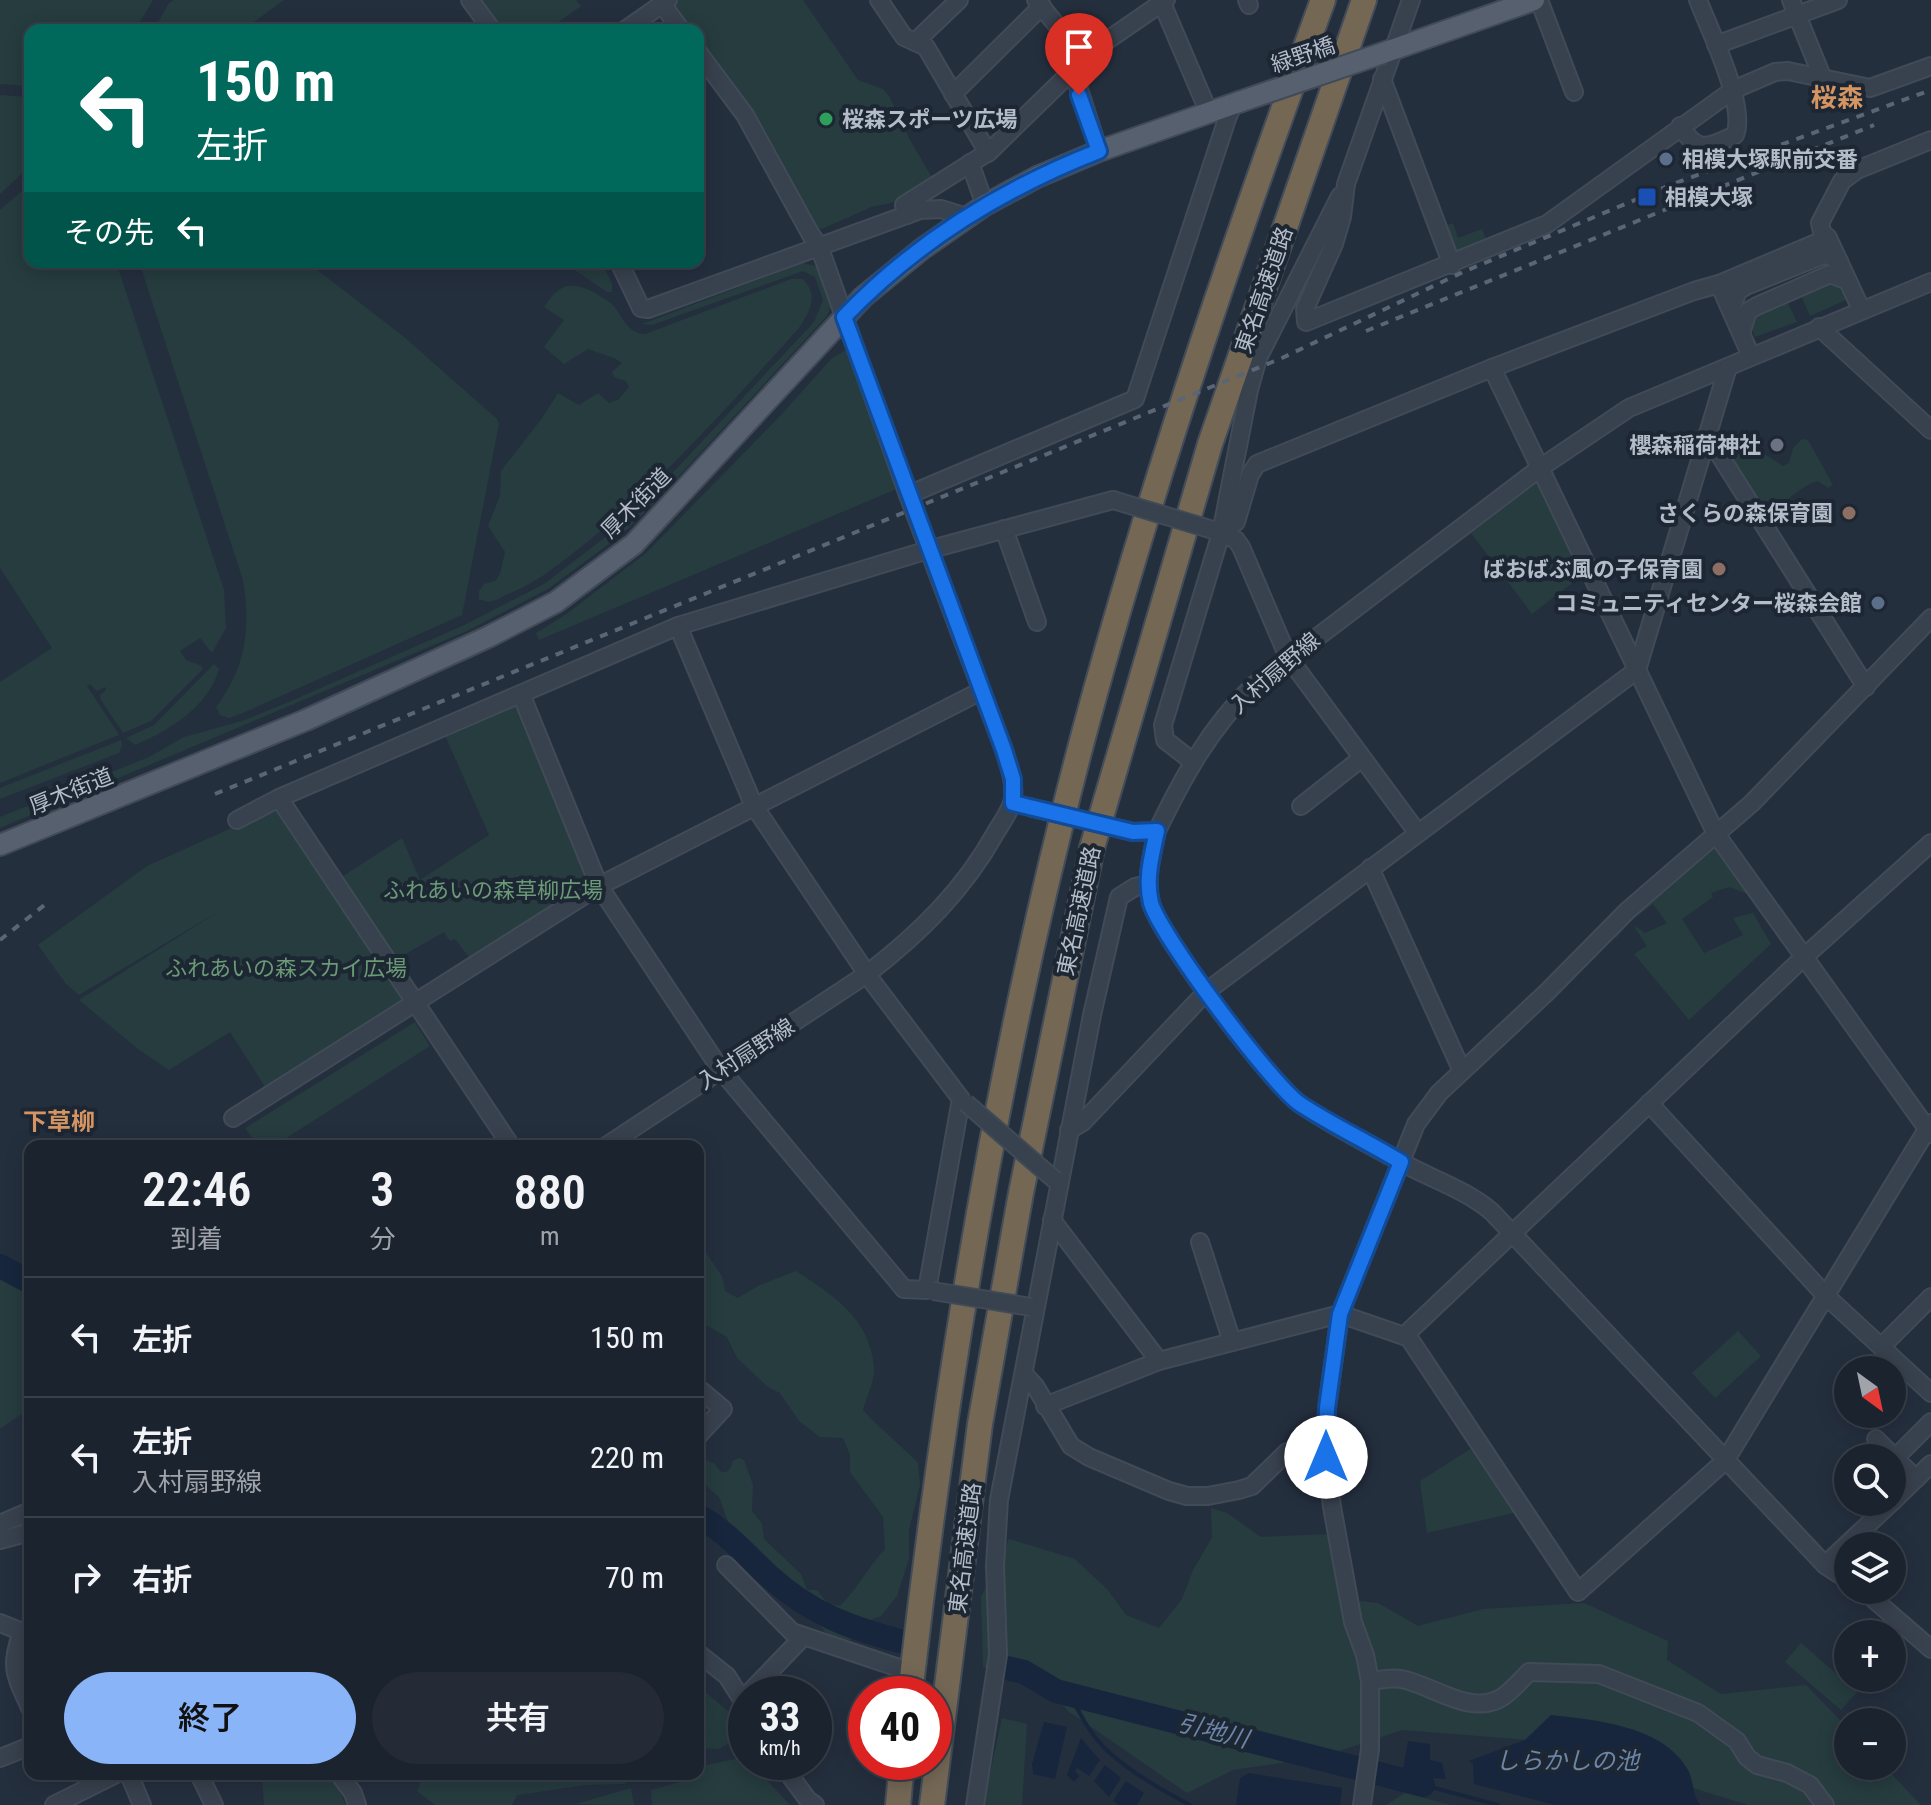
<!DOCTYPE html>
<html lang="ja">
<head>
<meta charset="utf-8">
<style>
	:root { --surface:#1b232e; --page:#242b36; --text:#f1f3f6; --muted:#a0a4aa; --line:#39404a; --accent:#8ab4f8 }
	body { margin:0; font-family:"Roboto Condensed","Noto Sans JP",sans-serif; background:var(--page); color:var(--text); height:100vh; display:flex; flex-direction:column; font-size:30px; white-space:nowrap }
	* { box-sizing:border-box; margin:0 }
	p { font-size:26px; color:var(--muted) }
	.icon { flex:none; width:44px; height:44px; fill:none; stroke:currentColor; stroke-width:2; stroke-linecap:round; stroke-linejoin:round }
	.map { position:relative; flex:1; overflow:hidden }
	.sheet { position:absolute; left:24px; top:1140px; width:680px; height:640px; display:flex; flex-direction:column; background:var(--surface); border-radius:16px; box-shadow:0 4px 20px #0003,0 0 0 2px var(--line) }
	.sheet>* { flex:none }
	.hud { position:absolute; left:24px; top:24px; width:680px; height:244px; border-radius:16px; box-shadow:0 4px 20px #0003,0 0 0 2px var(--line); background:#00695c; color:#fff; overflow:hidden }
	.needle { width:52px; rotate:147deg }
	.fabs { position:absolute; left:1834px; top:1356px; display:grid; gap:16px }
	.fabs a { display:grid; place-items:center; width:72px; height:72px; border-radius:50%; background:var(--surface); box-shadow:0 4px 20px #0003,0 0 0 2px var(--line); font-size:40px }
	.speed { position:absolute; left:728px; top:1676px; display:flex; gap:16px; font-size:40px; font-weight:700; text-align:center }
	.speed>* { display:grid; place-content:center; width:104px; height:104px; border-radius:50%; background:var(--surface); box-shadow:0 4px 20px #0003,0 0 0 2px var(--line); line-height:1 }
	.speed small { font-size:20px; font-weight:400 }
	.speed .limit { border:12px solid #d22; background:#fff; color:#111 }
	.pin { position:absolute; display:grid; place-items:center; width:68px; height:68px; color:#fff; margin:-82px -34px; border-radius:50% 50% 50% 0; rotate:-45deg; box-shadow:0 0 8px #0007 }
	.pin .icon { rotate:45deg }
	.me { position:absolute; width:88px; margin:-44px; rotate:0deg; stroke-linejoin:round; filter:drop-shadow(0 0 6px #0008) }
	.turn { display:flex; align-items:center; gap:28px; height:168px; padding:0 40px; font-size:36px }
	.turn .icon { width:104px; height:104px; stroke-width:2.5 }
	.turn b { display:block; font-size:56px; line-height:68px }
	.then { display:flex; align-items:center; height:76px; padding:0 40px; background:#0003; gap:16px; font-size:30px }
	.eta { display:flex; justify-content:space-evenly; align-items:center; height:136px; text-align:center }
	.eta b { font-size:48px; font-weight:600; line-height:56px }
	.action { display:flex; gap:16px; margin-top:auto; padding:16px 40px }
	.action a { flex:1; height:92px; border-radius:48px; background:var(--accent); color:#111; font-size:32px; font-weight:600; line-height:92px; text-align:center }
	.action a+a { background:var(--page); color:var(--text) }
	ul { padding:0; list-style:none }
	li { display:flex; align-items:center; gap:24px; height:120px; padding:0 40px; border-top:2px solid var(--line) }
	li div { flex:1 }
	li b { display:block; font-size:30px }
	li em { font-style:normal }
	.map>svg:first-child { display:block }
	.green { fill:#263c3f }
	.water { fill:#17263c }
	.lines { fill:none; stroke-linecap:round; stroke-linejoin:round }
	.stream { stroke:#17263c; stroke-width:4 }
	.river { stroke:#17263c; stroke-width:24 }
	.minor-casing { stroke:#414a57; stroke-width:20 }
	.major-casing { stroke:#414a57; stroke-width:24 }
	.highway-casing { stroke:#434c59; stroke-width:28 }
	.minor { stroke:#38414e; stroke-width:16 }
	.major { stroke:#56606e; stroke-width:20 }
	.highway { stroke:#746855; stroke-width:24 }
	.rail { stroke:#5a6575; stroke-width:4; stroke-dasharray:8 8; stroke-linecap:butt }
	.minor-bridge-casing { stroke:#414a57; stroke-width:20; stroke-linecap:butt }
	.major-bridge-casing { stroke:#414a57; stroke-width:24; stroke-linecap:butt }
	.minor-bridge { stroke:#38414e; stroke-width:16 }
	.major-bridge { stroke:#56606e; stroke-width:20 }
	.route-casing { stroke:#114b97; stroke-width:20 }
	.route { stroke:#1a73e8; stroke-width:14 }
	.leisure-dot { fill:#2e9e5b; stroke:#1d2633; stroke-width:3 }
	.service-dot { fill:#5c6f8a; stroke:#1d2633; stroke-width:3 }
	.transit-dot { fill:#1a4fb4; stroke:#1d2633; stroke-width:3 }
	.worship-dot { fill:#6b7280; stroke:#1d2633; stroke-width:3 }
	.education-dot { fill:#8d6e63; stroke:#1d2633; stroke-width:3 }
	.labels { text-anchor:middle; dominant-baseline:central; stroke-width:8; stroke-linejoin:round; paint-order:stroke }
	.street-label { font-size:22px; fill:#b4bcc9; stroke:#1d2633 }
	.poi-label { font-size:22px; font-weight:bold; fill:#b4bcc9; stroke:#1d2633; text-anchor:end }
	.park-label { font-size:22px; fill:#6b9a76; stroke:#1d2633 }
	.neighbourhood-label { font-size:24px; font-weight:bold; fill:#d59563; stroke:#1d2633 }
	.water-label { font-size:24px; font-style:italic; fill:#6d86a8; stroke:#1d2633 }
	.quarter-label { font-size:26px; font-weight:bold; fill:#d59563; stroke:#1d2633 }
</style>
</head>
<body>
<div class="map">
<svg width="1931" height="1805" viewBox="0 0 1931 1805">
	<rect width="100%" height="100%" fill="#242f3e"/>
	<g class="green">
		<path d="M0,0H153L135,30H30V86L0,84Z"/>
		<path d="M174,0H284L247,27L248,30H154L169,3Z"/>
		<path d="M475,0H576L581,6L553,26L556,30H498Z"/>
		<path d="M679,0H803L858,80L883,89L889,96L910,140L933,179C915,191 896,205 874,206L815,232L698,47V30H685L671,5Z"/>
		<path d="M0,95L30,97V166L0,194Z"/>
		<path d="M30,184V262H116L224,590L226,628L212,653L200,638L180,651L186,660L200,665L203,669L151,721L123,733L101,700L100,695L106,690L105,687L97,691L90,684L87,686L119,735L0,783V682L52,648L0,568V210Z"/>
		<path d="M1453,223L1458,238L1482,229L1488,244L1455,257L1443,227Z"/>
		<path d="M139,262H307L403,336L497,419L499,424L462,615L243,713L229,718L220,715L216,707C246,668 251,627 243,580Z"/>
		<path d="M563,262H601L612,283V292H607Z"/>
		<path d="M803,263L820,267L832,305L827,316L655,502L621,535L548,589L467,631L0,828V817L149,757L184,737L245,720L298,698L464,625L544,584L616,529L650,497L814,322L823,300L815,277L803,271L652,325L642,324Z"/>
		<path d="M791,279H803C819,296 810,311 799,328C720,415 641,506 544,575C530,585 512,592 496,600L488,602L479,599V591L484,584L495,581L500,574L505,552L488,526L500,496L501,471L542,418L558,393L579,405L598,393L609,403L618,400L629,387L626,381L614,377L612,372L622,363L614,358L588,349L564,364L544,347L564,320L544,307C560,283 571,280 597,294C602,298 608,300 613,305C623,317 627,333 645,334Z"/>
		<path d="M1829,281L1843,285L1847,293L1846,300L1810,316L1800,293Z"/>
		<path d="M1786,299L1797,322L1755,337L1750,326L1754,314Z"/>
		<path d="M844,351L849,352L899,488L539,640L536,633L565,615L646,553L781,415L832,358Z"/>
		<path d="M1739,435L1746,436L1754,452L1766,455L1783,466L1789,463L1793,448L1802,439L1808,440L1833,485L1828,488L1818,481C1798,487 1784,504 1769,516L1760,513L1727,453Z"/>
		<path d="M1537,483L1542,484L1584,574L1532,614L1471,533Z"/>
		<path d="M214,664L219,669C209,706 169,731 135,745L126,738L154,725Z"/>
		<path d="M517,702L593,883L472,961L455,939L450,941L444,932L397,959L340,878L402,838L420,880L489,835L444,733Z"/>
		<path d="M121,740L122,746L119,753L0,799V788Z"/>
		<path d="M274,809L280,810L405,995L401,1006L267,1090L230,1032L169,1070L138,1049L79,1000L221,910L79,995L66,984L38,945L147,866Z"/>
		<path d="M1714,843L1750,895L1729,887L1711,893L1713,897L1682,919L1704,953L1743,935L1733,918L1753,913L1771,944L1689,1020L1634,954L1647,946L1633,925L1645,933L1667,923L1653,904L1632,920L1616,938L1610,934Z"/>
		<path d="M415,1022L430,1046L274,1146H258L245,1128Z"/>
		<path d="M698,1241L722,1276L725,1291L738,1298L760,1285L796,1271C833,1295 871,1319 874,1368C875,1381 866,1398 863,1410C880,1429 900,1444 918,1463L920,1485L909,1530V1559L897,1596L881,1616L865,1622L857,1638L840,1642L824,1631L804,1598L773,1574L762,1559L735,1541L719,1497L705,1485L706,1477L701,1464L706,1460L714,1463L721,1472C729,1473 730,1469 733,1461L739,1458L744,1460L753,1485L752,1511L762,1524L764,1539L801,1574L807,1590H817L828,1604L840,1606C858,1588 868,1567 885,1549L883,1517L850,1472V1455L843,1438L820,1437L799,1421L780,1393L768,1387L737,1358L727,1337L704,1324L698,1327Z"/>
		<path d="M0,1273L30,1292V1408L0,1429Z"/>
		<path d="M1738,1331L1761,1356L1715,1398L1692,1373Z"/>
		<path d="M1475,1446L1518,1512L1427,1533L1420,1481Z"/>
		<path d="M1211,1508L1227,1513L1261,1537L1330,1534L1341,1599L1378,1603L1418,1626L1483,1609L1584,1603L1668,1641L1667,1660L1721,1694L1806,1685L1848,1728V1766H1884L1921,1805H1748L1542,1741L1402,1730L1321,1757L1233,1770L1187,1793L1068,1711L1060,1701L983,1667L981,1597L1009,1539L1075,1559L1108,1590L1126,1615L1159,1628L1182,1599L1193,1570L1212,1538Z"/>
		<path d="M1801,1643L1857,1692L1841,1710L1785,1662Z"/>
		<path d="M698,1686L734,1716L742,1727L740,1737L719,1749L698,1748Z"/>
		<path d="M1002,1718L1027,1724L1022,1805H983Z"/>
		<path d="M745,1757L746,1762H750L790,1805H652L651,1790L698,1777V1767Z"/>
		<path d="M262,1774H331L346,1805H264Z"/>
		<path d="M424,1774H642L624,1784L586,1785L517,1795L512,1805H435L417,1791Z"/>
		<path d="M631,1788L634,1805L576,1804Z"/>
		<path d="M1405,1793L1451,1805H1386Z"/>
	</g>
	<g class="water">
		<path d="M1551,1715C1596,1720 1664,1726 1688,1770C1694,1782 1692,1793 1700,1805H1555L1474,1784L1473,1764L1469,1761L1525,1740Z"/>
		<path d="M1044,1722L1067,1727L1055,1779L1033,1774L1032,1764Z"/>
		<path d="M1081,1738L1100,1760L1089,1776L1077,1768L1075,1771L1079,1776L1074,1782L1067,1775Z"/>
		<path d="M1408,1741L1430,1744V1760L1442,1763L1446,1779L1402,1776Z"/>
		<path d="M1105,1765L1121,1778L1109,1797L1094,1781Z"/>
		<path d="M1249,1773L1342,1788L1340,1805H1236L1240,1778Z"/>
		<path d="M1126,1781L1144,1793L1137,1805H1119L1113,1801Z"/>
	</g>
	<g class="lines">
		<g class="stream">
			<path d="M1069,1694C1077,1707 1083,1721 1092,1733C1113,1763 1158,1788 1190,1805"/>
			<path d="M1426,1776L1423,1785L1498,1805"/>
		</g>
		<g class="river">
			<path d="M0,1266L30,1282"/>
			<path d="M698,1516C725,1530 746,1555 769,1576C810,1613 847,1627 900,1641"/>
			<path d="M1007,1668L1024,1672L1056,1691L1423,1785"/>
		</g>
		<defs>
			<g id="minor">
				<path d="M470,0L492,30"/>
				<path d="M879,0L904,37L926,47L988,153"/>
				<path d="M1036,0L1059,28L1099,151"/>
				<path d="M1247,0L1249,5"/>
				<path d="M1411,0L1346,184L1342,217L1334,244L1305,309L1306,322L1547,224L1733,90L1775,72L1788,71L1870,88L1931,66"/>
				<path d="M1539,0L1574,92"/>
				<path d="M1791,0L1823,79"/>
				<path d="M1162,3L1209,113"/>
				<path d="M662,4L681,30"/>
				<path d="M625,30L668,0"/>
				<path d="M915,42L959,0"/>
				<path d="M1716,45L1838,0"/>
				<path d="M1070,66L1166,0"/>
				<path d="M1382,79L1452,265"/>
				<path d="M953,94L1042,6"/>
				<path d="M1680,126C1699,155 1708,147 1735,135C1747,106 1710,31 1698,0"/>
				<path d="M970,163L985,205"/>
				<path d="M907,215L904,205L990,151L1071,72"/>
				<path d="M1828,238L1822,232L1820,223L1842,181L1857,170L1931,140"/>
				<path d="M619,262L641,308L648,309L920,210L941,209L967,217"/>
				<path d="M1731,309L1738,291L1746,286L1821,256L1828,255L1839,261"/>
				<path d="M1819,327L1931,430"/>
				<path d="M1741,333L1748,311L1757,306L1830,274L1848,281"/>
				<path d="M1751,356L1719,284L1828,238L1861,309"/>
				<path d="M1492,368L1716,834L1931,1134"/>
				<path d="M1707,435L1866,687"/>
				<path d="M908,495L1135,399L1228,116L1234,103"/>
				<path d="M1004,529L1037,622"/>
				<path d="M1215,530L1236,540L1241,547L1288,657L1417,832"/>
				<path d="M1221,533L1236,522L1250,475L1257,464L1492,368L1694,291L1719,284"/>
				<path d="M521,694L599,886L721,1070L904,1289L927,1290L961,1099L871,980L754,806L678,626"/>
				<path d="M1192,761L1165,740L1163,725L1221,533L1249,390L1258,358L1340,196"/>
				<path d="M1301,806L1362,758"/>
				<path d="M237,820L279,798"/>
				<path d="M1157,831C1152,855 1145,879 1151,903C1160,936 1271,1084 1300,1104C1331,1125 1367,1144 1401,1162C1431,1179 1465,1189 1492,1212L1825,1565L1848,1580"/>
				<path d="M1133,832L1157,831C1183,777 1210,728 1253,686L1540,468L1629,408L1931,282"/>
				<path d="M1370,868L1462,1071"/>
				<path d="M1649,1103L1826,1296L1931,1393"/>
				<path d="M233,1118L599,886L981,691"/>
				<path d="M1069,1130L1083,1122L1207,991L1637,670L1728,367"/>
				<path d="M511,1146L279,798L678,626L928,550L1113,500"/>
				<path d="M606,1146L867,974C919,934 964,890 996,832C1002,822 1011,810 1013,799C1015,781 1009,767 1004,750L908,495L819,246L811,235L745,115L698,52"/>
				<path d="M1052,1220L1159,1361"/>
				<path d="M1200,1242L1232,1342"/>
				<path d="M1404,1336L1409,1338L1578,1592L1725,1461L1931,1123"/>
				<path d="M1881,1347L1931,1297"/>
				<path d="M1024,1374L1035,1386L1071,1446L1089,1457L1169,1491L1187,1496H1208L1239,1490L1252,1486L1287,1452L1326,1457"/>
				<path d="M698,1388L723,1409L698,1436"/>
				<path d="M1045,1406L1159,1361L1340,1314L1404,1336L1804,957L1931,843"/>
				<path d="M1876,1439L1916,1479"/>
				<path d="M1895,1458L1931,1422"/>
				<path d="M1892,1502L1931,1464"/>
				<path d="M0,1524L30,1511"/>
				<path d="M0,1540L30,1532"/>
				<path d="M726,1565L792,1632L899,1668"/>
				<path d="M1825,1565L1892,1502"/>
				<path d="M1863,1590L1931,1649"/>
				<path d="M0,1623L30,1635"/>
				<path d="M22,1632C9,1668 15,1674 30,1708"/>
				<path d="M698,1653L727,1676L746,1706"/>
				<path d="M1370,1681C1380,1680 1391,1677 1401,1679C1433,1685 1469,1716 1501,1698C1511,1692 1520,1681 1529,1672L1599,1674L1698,1713L1737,1741L1747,1757L1757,1765L1787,1773L1810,1785L1825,1805"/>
				<path d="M748,1694L803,1637"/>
				<path d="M0,1758L30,1746"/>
				<path d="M780,1762L808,1800L815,1805"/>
				<path d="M129,1774L142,1805"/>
				<path d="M199,1774L214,1805"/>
				<path d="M339,1774L353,1793L357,1805"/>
				<path d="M54,1805L116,1774"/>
				<path d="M975,1805L998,1655L995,1566L999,1500L1092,1015L1119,897L1135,887L1148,884"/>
				<path d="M1362,1805L1370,1749V1681L1365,1655L1353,1622L1332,1507L1326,1457L1327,1408L1340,1314L1416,1124L1439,1093L1546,993L1627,911L1752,803L1931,618"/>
			</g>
			<g id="major">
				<path d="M1383,53L1534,0"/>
				<path d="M0,845L306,720L488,637L556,602L634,544L863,297L922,249L985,205L1037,177L1099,151L1239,102"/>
			</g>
			<g id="highway">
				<path d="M910,1694C948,1358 1005,1019 1095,693C1160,458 1239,229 1323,0"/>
				<path d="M898,1805L902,1762"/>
				<path d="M932,1805L980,1424L1021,1193L1092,848L1210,444L1364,0"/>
			</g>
		</defs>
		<use href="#minor" class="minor-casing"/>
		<use href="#major" class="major-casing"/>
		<use href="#highway" class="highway-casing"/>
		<use href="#minor" class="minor"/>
		<use href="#major" class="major"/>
		<use href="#highway" class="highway"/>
		<g class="rail">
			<path d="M1366,331L1874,125"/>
			<path d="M215,794L1282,358L1463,272L1673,184L1931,90"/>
			<path d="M0,940L47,903"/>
		</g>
		<defs>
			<g id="minor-bridge">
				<path d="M1113,500L1213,530"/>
				<path d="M1029,807L1133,832"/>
				<path d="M966,1103L1055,1180"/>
				<path d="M933,1291L1031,1307"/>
			</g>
			<path id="major-bridge" d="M1239,102L1383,53"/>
		</defs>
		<use href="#minor-bridge" class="minor-bridge-casing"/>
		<use href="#major-bridge" class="major-bridge-casing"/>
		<use href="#minor-bridge" class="minor-bridge"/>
		<use href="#major-bridge" class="major-bridge"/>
	</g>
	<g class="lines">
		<defs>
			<path id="route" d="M1079,95L1099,151C1004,188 915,243 844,317L1004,750L1013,779V803L1133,832L1157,831C1152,855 1145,879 1151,903C1160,935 1272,1085 1300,1104C1332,1125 1368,1142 1401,1162L1340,1314L1327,1408L1326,1457"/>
		</defs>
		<use href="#route" class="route-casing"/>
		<use href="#route" class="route"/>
	</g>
	<circle class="leisure-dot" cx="826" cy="119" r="8"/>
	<g class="service-dot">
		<circle cx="1666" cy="159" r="8"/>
		<circle cx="1878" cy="603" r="8"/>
	</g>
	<rect class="transit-dot" x="1637" y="187" width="20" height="20" rx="4"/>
	<circle class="worship-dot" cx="1777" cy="445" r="8"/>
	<g class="education-dot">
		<circle cx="1849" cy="513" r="8"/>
		<circle cx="1719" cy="569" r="8"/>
	</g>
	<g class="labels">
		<g class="street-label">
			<text transform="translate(1303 55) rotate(-19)">緑野橋</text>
			<text transform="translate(1264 290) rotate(-71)">東名高速道路</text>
			<text transform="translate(636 503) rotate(-45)">厚木街道</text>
			<text transform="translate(1275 673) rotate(-41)">入村扇野線</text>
			<text transform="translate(71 791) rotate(-22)">厚木街道</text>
			<text transform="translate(1079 911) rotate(-78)">東名高速道路</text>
			<text transform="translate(746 1054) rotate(-33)">入村扇野線</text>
			<text transform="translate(965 1548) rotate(-83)">東名高速道路</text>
		</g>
		<g class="poi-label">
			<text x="842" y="119" text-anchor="start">桜森スポーツ広場</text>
			<text x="1682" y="159" text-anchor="start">相模大塚駅前交番</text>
			<text x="1665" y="197" text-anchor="start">相模大塚</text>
			<text x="1761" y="445">櫻森稲荷神社</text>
			<text x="1833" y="513">さくらの森保育園</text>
			<text x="1703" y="569">ばおばぶ風の子保育園</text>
			<text x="1862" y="603">コミュニティセンター桜森会館</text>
		</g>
		<g class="park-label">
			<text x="493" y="890">ふれあいの森草柳広場</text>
			<text x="286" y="968">ふれあいの森スカイ広場</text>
		</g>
		<g class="neighbourhood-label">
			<text x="59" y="1122">下草柳</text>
		</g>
		<g class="water-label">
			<text transform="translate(1213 1731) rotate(14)">引地川</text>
			<text x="1567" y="1761">しらかしの池</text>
		</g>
		<g class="quarter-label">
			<text x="1837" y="98">桜森</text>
		</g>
	</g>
</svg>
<div class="fabs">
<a><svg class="needle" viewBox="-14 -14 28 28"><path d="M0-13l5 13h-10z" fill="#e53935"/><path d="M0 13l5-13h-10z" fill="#a0a4aa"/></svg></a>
<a><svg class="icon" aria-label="search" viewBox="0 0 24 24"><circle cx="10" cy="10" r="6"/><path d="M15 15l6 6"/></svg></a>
<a><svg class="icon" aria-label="layers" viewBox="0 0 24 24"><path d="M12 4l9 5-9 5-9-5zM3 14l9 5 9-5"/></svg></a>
<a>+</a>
<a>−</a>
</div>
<div class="speed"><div>33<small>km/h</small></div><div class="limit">40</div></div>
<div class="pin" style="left:1079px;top:95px;background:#d93025"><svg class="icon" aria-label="arrive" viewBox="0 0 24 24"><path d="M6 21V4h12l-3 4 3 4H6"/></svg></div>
<svg class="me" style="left:1326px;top:1457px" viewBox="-20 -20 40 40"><circle r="19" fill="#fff"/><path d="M0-13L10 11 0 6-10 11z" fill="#1a73e8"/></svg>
<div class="hud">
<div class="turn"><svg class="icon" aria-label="left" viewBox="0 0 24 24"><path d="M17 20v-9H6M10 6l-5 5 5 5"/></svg><div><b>150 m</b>左折</div></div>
<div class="then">その先<svg class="icon" aria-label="left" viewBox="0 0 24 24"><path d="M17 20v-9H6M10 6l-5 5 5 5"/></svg></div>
</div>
<section class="sheet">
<div class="eta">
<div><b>22:46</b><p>到着</p></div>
<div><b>3</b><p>分</p></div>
<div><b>880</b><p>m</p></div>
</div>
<ul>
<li><svg class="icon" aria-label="left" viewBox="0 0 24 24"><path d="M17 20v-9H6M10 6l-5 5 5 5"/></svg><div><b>左折</b></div><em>150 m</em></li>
<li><svg class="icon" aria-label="left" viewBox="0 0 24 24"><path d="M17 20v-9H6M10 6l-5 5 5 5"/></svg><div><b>左折</b><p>入村扇野線</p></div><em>220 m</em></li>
<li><svg class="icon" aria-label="right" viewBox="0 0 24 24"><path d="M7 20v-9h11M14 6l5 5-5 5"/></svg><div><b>右折</b></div><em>70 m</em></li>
</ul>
<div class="action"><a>終了</a><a>共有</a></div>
</section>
</div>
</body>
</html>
